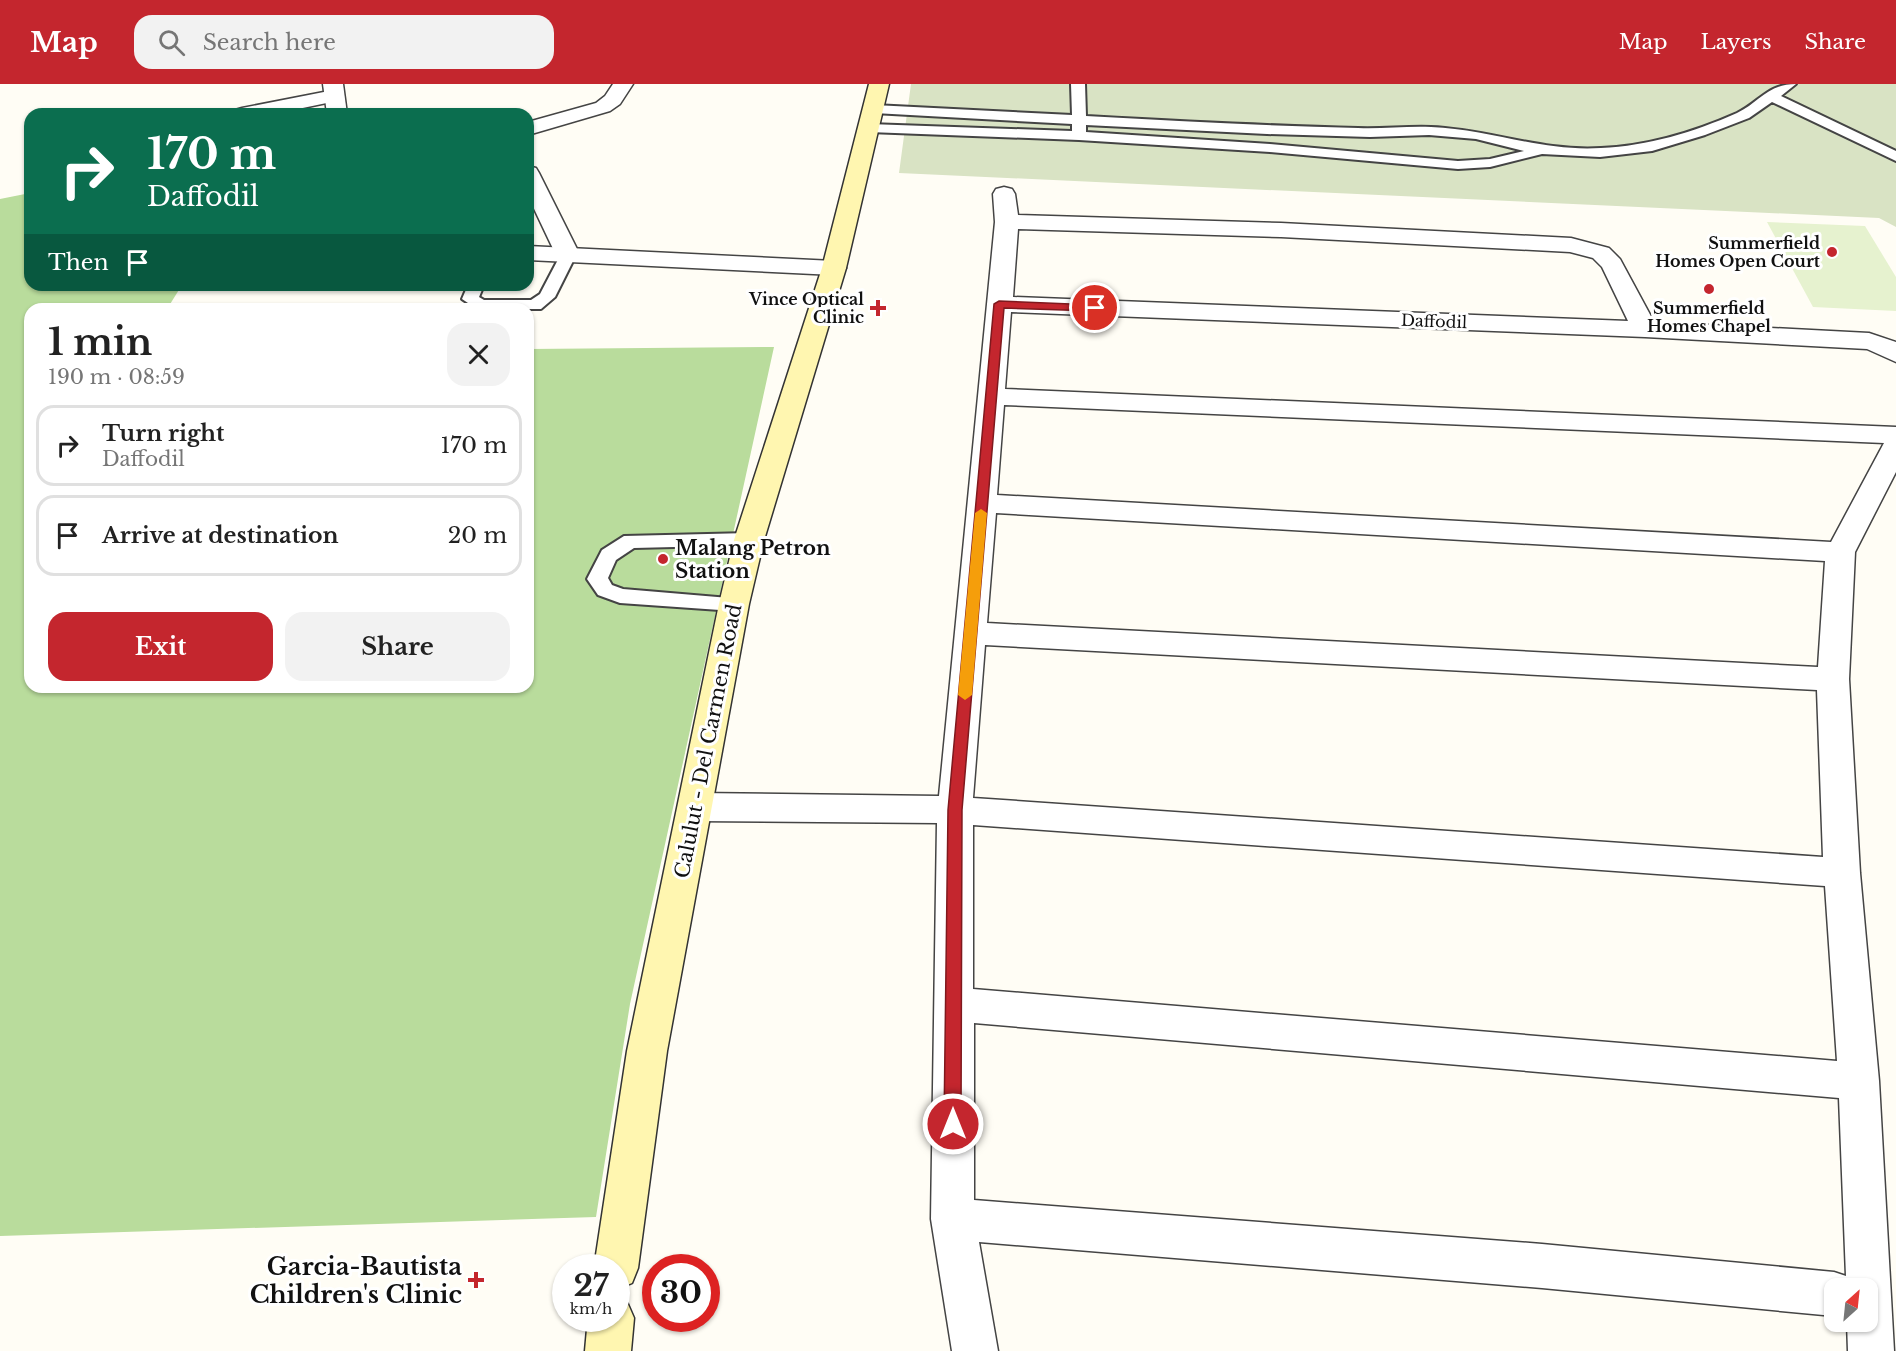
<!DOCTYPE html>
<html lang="en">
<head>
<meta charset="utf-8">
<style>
	:root { --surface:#fff; --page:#f2f2f2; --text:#222; --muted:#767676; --line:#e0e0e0; --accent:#c4262e }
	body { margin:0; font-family:"Libre Baskerville",serif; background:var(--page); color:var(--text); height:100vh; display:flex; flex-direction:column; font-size:22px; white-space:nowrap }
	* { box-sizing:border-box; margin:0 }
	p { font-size:20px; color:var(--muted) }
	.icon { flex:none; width:33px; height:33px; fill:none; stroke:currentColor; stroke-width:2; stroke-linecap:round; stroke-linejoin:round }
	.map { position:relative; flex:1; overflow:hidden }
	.details { position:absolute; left:24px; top:219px; width:510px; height:390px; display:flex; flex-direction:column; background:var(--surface); border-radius:18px; box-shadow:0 2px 4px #0004 }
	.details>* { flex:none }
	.top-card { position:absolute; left:24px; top:24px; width:510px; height:183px; border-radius:18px; box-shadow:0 2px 4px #0004; background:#0b6e4f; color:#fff; overflow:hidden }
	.needle { width:39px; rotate:27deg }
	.controls { position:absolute; left:1824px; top:1194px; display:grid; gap:12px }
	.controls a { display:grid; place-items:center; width:54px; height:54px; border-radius:12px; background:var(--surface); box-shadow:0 2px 4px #0004; font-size:30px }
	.speed { position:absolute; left:552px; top:1170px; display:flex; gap:12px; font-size:30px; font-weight:700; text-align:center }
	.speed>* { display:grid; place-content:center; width:78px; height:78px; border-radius:50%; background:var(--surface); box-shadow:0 2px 4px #0004; line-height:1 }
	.speed small { font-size:15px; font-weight:400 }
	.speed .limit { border:9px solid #d22; background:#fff; color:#111 }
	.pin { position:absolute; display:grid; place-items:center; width:51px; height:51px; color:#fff; margin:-26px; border:3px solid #fff; border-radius:50%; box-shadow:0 2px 6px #0007 }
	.me { position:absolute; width:66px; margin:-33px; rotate:0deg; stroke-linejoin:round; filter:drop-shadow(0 0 4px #0008) }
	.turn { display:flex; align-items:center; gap:21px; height:126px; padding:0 24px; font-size:27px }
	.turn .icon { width:78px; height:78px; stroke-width:2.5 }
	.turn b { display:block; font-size:42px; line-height:51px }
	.then { display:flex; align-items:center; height:57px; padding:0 24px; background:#0003; gap:12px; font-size:22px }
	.round { display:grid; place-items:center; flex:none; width:63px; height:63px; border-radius:18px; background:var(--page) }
	.head { display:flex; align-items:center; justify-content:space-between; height:102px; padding:0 24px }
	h1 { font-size:36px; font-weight:700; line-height:45px }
	.primary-button { display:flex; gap:12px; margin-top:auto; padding:12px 24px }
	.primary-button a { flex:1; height:69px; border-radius:18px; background:var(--accent); color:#fff; font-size:24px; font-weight:700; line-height:69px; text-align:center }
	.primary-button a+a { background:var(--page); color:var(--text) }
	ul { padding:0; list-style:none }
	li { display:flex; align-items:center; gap:18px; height:81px; margin:0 12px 9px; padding:0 12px; border:3px solid var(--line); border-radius:18px }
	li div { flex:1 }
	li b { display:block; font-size:22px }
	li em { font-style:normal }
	header { display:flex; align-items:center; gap:36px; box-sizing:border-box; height:84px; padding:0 30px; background:var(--accent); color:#fff }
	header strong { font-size:28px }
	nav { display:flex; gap:33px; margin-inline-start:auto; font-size:21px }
	.search { width:420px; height:54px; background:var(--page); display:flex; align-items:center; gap:15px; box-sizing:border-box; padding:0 21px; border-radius:18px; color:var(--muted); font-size:22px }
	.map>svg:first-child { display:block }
	.forest { fill:#b9dc9c }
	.cemetery { fill:#d9e3c4 }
	.pitch { fill:#e6f2cf }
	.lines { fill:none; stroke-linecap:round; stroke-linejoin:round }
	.service-casing { stroke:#444; stroke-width:4 }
	.minor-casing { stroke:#444; stroke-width:3 }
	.tertiary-casing { stroke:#444; stroke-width:3 }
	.secondary-casing { stroke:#333; stroke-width:3 }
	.service { fill:#fff; fill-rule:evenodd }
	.minor { fill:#fff; fill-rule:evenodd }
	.tertiary { fill:#fff; fill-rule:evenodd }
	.secondary { fill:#fff6b0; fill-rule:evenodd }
	.route { fill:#c4262e; stroke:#7f191e; stroke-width:1.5 }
	.slow { fill:#f59e0b }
	.poi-dot { fill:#c4262e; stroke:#fff; stroke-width:2 }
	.labels { text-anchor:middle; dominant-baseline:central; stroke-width:6; stroke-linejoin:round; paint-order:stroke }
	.far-poi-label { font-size:16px; font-weight:bold; fill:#111; stroke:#fff; text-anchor:end }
	.far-street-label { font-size:16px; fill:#111; stroke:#fff }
	.poi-label { font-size:20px; font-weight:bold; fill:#111; stroke:#fff; text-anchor:start }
	.street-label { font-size:20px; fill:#111; stroke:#fff }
	.near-poi-label { font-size:24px; font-weight:bold; fill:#111; stroke:#fff; text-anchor:end }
</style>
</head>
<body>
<header>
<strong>Map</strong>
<div class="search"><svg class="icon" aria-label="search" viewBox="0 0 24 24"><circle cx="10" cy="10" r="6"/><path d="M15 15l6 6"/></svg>Search here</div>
<nav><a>Map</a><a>Layers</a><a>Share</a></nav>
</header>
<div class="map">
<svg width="1896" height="1267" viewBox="0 0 1896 1267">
	<rect width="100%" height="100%" fill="#fffdf5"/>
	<path class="forest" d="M30,109V201H182L167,225H30V603H528V265L774,263L630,920L596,1133L0,1152V115Z"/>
	<path class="cemetery" d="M911,0H1896V143L1879,134L899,89Z"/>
	<path class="pitch" d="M1767,138L1865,142L1896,193V227L1813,223Z"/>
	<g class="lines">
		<defs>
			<g id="service">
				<path d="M1071,0H1085L1086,32C1177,37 1267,42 1358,44C1382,45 1406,42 1431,43C1488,45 1543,68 1601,64C1648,62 1694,48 1737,29C1760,18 1767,0 1796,0L1781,12L1896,67V77L1772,18L1749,34L1705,51L1652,67L1600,73L1542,70L1490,83L1458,85L1270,68L1079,56L869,48L862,44L869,40L1072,47V40L874,29L867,25L874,21L1072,31ZM1086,41L1267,50L1370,53L1429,51L1476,55L1524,67L1490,75L1458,77L1270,60L1086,48Z"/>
				<path d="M568,166L576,171L555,213L541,225H477L462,215L468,201H484L479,213L484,216H531L540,210L562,168Z"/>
				<path d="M749,449L756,451L759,456L756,461L634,464L616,476L608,494L612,501L623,505L741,515L744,520L741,525L734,527L620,519L598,511L587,495L602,466L624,452Z"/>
			</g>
			<g id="minor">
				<path d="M613,0H633L620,20L610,27L528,51V38L596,19L605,12Z"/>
				<path d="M334,6L341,8L344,12L341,16L274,30H232L235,26L242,24Z"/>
				<path d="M528,82L536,84L539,89L580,171L576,176L568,178L560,176L556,171L528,112Z"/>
				<path d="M1004,103L1012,105L1015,110L1018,131L1281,139L1571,154L1609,164L1620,175L1654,238L1869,249L1896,258V278L1867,265L1645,253L1011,228L1005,305L1896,343V388L1855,468L1849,595L1860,789L1879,997L1894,1267H1848L1847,1238H1868V1204H1834V1232L1542,1204L979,1158L998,1267H952L931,1135L937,739L696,737L684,733L679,723L684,713L696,709L939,712L995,138L993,110L996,105ZM1018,145L1281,153L1570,168L1593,174L1602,183L1628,237L1013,213ZM1004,321L1884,359L1831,458L997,411ZM996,429L1825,477L1818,583L987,539ZM985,561L1817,606L1823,773L973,714ZM973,741L1825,802L1837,977L973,905ZM974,939L1839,1014L1846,1192L1834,1188L1542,1160L974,1116Z"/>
			</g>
			<g id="tertiary">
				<path d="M323,0H343L347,30H327Z"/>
				<path d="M528,162L834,177L842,179L846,184L842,189L834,191L528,176Z"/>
			</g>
			<g id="secondary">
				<path d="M869,0H889L846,184L764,456L749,520L667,967L638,1184L632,1199L616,1206V1184H594L627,967L719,520L734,456L822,184Z"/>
				<path d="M616,1214L627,1218L634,1234L631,1267H585L588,1234H616Z"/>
			</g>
		</defs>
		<use href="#service" class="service-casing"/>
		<use href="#minor" class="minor-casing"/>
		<use href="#tertiary" class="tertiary-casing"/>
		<use href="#secondary" class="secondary-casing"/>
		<use href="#service" class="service"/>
		<use href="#minor" class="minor"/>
		<use href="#tertiary" class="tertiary"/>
		<use href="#secondary" class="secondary"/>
	</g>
	<path class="route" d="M999,217L1095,221L1100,224L1095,227L1004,224L962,726L961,1040L959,1045L953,1048L947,1045L944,1040L948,726L994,220Z"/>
	<path class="slow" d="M981,425L987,429L972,611L965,616L958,611L975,429Z"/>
	<g class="poi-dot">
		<circle cx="1832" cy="168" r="6"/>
		<circle cx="1709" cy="205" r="6"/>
		<path d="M875 215h6v6h6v6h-6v6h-6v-6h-6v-6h6z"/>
		<circle cx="663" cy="475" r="6"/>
		<path d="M473 1187h6v6h6v6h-6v6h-6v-6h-6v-6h6z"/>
	</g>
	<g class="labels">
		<g class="far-poi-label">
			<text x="1820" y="159">Summerfield<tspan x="1820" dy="18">Homes Open Court</tspan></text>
			<text x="864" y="215">Vince Optical<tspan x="864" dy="18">Clinic</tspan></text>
			<text x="1709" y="224" text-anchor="middle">Summerfield<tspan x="1709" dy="18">Homes Chapel</tspan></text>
		</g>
		<g class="far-street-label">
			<text transform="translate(1434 237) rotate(2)">Daffodil</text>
		</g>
		<g class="poi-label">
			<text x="675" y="464">Malang Petron<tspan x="675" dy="23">Station</tspan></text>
		</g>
		<g class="street-label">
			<text transform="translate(708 657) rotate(-79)">Calulut - Del Carmen Road</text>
		</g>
		<g class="near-poi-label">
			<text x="462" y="1182">Garcia-Bautista<tspan x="462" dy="28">Children's Clinic</tspan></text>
		</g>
	</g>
</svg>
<div class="controls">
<a><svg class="needle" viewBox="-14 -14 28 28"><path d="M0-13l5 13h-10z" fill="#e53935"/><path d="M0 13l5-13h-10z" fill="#767676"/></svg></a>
</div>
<div class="speed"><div>27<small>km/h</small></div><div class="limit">30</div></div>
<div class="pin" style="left:1095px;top:224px;background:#d93025"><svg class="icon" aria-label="arrive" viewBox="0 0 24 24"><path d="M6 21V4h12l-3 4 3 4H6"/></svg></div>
<svg class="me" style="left:953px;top:1040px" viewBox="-20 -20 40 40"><circle r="17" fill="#c4262e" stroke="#fff" stroke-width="3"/><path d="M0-11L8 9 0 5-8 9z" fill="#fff"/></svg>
<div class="top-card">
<div class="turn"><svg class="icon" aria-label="right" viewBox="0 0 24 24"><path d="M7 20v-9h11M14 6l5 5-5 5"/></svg><div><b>170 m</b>Daffodil</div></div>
<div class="then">Then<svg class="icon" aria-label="arrive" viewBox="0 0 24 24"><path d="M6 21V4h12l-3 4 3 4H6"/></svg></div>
</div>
<section class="details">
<div class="head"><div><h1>1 min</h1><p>190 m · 08:59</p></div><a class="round"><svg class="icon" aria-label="close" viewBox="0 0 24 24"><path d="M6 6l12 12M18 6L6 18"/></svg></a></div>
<ul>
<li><svg class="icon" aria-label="right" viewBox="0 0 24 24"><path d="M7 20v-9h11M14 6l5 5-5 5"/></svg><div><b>Turn right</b><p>Daffodil</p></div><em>170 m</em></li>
<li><svg class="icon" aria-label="arrive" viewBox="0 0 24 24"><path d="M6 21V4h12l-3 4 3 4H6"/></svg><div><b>Arrive at destination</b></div><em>20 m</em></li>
</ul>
<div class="primary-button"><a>Exit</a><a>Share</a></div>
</section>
</div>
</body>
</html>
